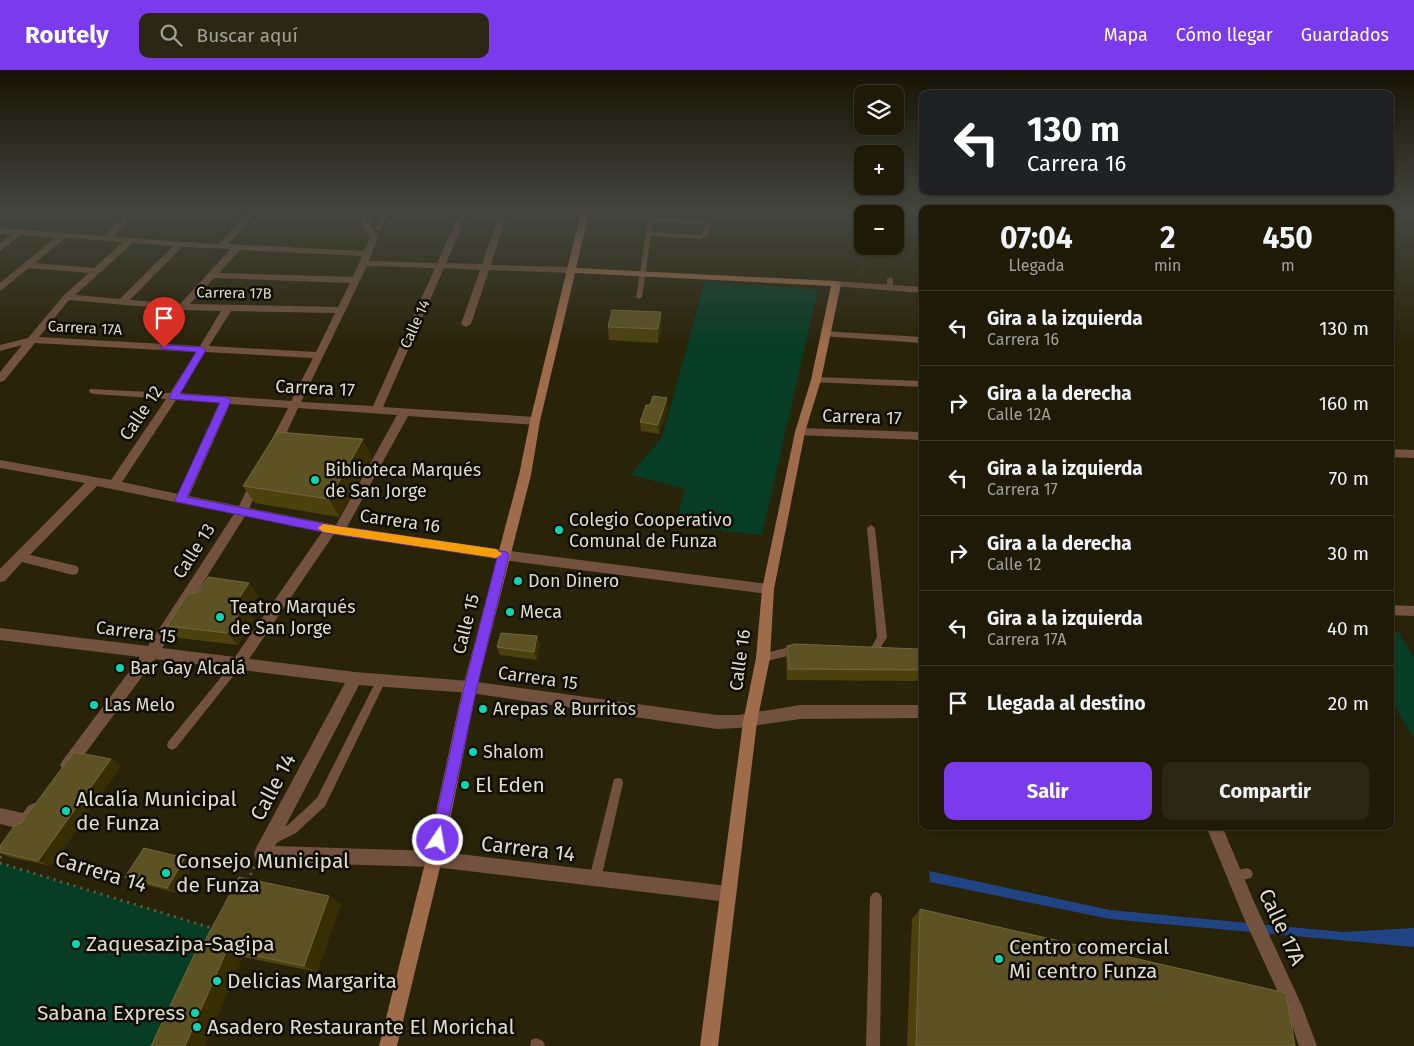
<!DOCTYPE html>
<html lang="es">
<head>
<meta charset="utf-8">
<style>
	:root { --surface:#1f1a07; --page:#2c2715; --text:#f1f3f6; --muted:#a1a19b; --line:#3c3828; --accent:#7c3aed }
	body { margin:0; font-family:"Fira Sans",sans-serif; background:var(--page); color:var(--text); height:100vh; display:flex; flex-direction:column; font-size:19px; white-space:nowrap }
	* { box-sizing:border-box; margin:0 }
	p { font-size:16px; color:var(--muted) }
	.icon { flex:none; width:28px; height:28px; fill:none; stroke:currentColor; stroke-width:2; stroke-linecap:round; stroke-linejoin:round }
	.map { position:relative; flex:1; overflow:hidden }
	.side { position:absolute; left:919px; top:135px; width:475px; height:625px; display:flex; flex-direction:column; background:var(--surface); border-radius:10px; box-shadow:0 1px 4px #0004,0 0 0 1px var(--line) }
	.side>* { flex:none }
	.top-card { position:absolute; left:919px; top:20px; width:475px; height:105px; border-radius:10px; box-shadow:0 1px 4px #0004,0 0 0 1px var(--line); background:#202124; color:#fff; overflow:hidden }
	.controls { position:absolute; left:854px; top:15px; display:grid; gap:10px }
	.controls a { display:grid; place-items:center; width:50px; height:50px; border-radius:10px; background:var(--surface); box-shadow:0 1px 4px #0004,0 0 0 1px var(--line); font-size:25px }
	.pin { position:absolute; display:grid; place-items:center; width:42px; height:42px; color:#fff; margin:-51px -21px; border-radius:50% 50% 50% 0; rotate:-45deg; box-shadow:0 0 5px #0007 }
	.pin .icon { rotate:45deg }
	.me { position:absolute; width:55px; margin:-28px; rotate:12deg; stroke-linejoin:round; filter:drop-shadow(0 0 4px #0008) }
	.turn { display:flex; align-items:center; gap:18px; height:105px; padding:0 25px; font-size:22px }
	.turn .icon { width:65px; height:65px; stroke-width:2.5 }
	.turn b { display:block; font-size:35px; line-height:42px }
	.eta { display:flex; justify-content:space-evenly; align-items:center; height:85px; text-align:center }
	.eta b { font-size:30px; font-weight:700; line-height:35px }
	.button { display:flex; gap:10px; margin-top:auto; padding:10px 25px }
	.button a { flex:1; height:58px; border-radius:10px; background:var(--accent); color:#fff; font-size:20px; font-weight:700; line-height:58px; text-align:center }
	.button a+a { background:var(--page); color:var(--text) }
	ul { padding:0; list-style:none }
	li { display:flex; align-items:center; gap:15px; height:75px; padding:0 25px; border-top:1px solid var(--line) }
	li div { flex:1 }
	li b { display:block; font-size:19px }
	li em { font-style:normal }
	header { display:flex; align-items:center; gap:30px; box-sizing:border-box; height:70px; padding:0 25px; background:var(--accent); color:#fff }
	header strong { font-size:24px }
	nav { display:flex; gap:28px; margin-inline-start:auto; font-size:18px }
	.search { width:350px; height:45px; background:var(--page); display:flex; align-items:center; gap:12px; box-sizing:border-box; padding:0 18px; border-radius:10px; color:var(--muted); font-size:19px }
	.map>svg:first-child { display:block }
	.green { fill:#073c25 }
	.water { fill:#204383 }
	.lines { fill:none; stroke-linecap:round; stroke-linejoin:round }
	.path-far1 { stroke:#615c45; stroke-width:2; stroke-dasharray:0.5 2.5; stroke-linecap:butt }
	.path { stroke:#615c45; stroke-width:3; stroke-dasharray:2 5; stroke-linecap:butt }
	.lane { fill:#72523e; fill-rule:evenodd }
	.street { fill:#72523e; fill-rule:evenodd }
	.secondary { fill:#9e6c4b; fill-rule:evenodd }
	.wall { fill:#4c420e }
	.shaded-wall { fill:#372e04 }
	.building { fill:#5c5223; stroke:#70683e }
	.route { fill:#7c3aed; stroke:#51269a }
	.slow { fill:#f59e0b }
	.poi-dot { fill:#10d5b4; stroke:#0f0d04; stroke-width:2 }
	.labels { text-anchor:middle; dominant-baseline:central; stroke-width:5; stroke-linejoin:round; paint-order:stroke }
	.far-street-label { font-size:15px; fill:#dfdccd; stroke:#0f0d04 }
	.street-label { font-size:18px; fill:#dfdccd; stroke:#0f0d04 }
	.poi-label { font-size:18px; fill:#dfdccd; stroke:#0f0d04; text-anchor:start }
	.near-poi-label { font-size:21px; fill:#dfdccd; stroke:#0f0d04; text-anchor:start }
	.near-street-label { font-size:21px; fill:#dfdccd; stroke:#0f0d04 }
</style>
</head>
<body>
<header>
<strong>Routely</strong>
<div class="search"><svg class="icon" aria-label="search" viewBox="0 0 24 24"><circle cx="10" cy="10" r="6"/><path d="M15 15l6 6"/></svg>Buscar aquí</div>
<nav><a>Mapa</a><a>Cómo llegar</a><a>Guardados</a></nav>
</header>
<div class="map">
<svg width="1414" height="976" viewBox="0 0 1414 976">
	<rect width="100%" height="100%" fill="#292309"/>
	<g class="green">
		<path d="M705,211L818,220L762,465L698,458L699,450L678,443L685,419L631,405L662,367Z"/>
		<path d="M1390,562H1398L1414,587V668L1390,629Z"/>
		<path d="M0,793L218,860L154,976H0Z"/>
	</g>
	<path class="water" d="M929,801L1110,840L1343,862L1414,858V877L1110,849L930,812Z"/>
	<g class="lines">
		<path class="path-far1" d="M862,142V205"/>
		<g class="path">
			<path d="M0,788L5,781"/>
			<path d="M0,793L215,859"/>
			<path d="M247,811L255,796"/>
		</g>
		<g class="lane">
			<path d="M384,142H390L380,160H376L375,159Z"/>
			<path d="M651,148L703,150L712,155L707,166L700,169L651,166L642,227L639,229L636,227L648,150ZM653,152L702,154L706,156L702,164L699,165L651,162Z"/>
			<path d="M890,207L893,209V218L890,220L887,218V209Z"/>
			<path d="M871,455L875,458L887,567L878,582L870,586L864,585L862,582L864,579L872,576L877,567L867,458Z"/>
			<path d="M797,576L800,577L802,580L800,583L763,592L760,591L758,588L760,585C772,581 784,578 797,576Z"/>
			<path d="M239,588L242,589L244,592L242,595L176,678L172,680L168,678L167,675L168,672L236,589Z"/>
			<path d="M381,606L384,607L386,610L325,736L296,763L270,776L266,774L264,770L266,766L288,755L317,728L378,607Z"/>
			<path d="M618,708L622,709L623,713L601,809L599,813L595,815L591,813L589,809L614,709Z"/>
			<path d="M1247,798L1251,800L1253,804L1251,808L1235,812L1231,810L1229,806L1231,802Z"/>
			<path d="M876,822L880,824L882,828L880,976H866L870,828L872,824Z"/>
			<path d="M536,968L543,971L545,976H530L531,970Z"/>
		</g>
		<g class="street">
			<path d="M0,142H7L0,146Z"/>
			<path d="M128,142H136L113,167L219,174L249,142H257L228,174L364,181L370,167L361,156L360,150L365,142H373C365,158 372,153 378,167L369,191L437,193L460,142H468L446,193L482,194L500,142H508L491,195L572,197L576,200L572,203L489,200L471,254L466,257L461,254L480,200L444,198L383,337L535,347L540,351L535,355L408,346L347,457L503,480L768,514L773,515L774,519L773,523L768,524L503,490L334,464L249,589L355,602L470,611L717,645H738L800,635H922V648L800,649L738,658L717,659L470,623L359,615L275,776L434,781L728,816L734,818L736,824L734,830L728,832L434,797L262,792L256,790L254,784L256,778L345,613L155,589L73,700L68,702L63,700L60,695L63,690L140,587L0,570V558L148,576L234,444L97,416L30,485L77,496L79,500L77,504L73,505L22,492L5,511L0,512V499L85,413L0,398V390L111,410L166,329L94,324L90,323L89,321L90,319L170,323L196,282L35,273L4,311L0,312V302L22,275L0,281V275L28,268L64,225L89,203L29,198L0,221V213L55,168L21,165L0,181V174L12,164H0V158L104,166ZM65,168L123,172L94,198L35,193ZM133,173L173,176L120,229L75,225ZM182,177L231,179L180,234L130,230ZM240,180L362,186L353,207L219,203ZM367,196L435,198L373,336L301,332ZM214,208L350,213L338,237L190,234ZM69,230L182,240L221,241L200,276L39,267ZM231,241L335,243L316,282L209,276ZM205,282L313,288L291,331L180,323ZM176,330L219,333L178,424L122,412ZM230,334L288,338L268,377L274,381L280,377L298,338L397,345L336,455L249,438L263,410L257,406L253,407L239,436L189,426ZM245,446L322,462L235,587L162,578Z"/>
			<path d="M836,211L922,217V223L833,216V212Z"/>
			<path d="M824,261L922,267V273L821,266V262Z"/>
			<path d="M816,307L922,311V317L812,312L811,310Z"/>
			<path d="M800,358L922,362V370L796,365L795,362Z"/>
			<path d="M1390,379L1414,380V388L1390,387Z"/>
			<path d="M1390,535L1414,536V546L1390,545Z"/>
			<path d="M34,733L40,736L42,741C32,766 22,759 0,754V738L23,743L28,736Z"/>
			<path d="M1206,756H1222L1255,834L1302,936L1317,976H1299L1288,944L1243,846Z"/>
		</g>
		<path class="secondary" d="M581,142H589L576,198L836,211L841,214L821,310L805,362L774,519L770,588L757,652L718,976H700L743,652L756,588L762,519L795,362L811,310L831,216L575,203L540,351L531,405L477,617L442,789L397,976H379L426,789L463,617L519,405L530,351Z"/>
	</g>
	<g class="wall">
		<path d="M662,256L658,273L609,270L608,257Z"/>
		<path d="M668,337L659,364L641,361L640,352Z"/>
		<path d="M372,387L339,447L255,433L243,416Z"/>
		<path d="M249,513L258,526L248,542L254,549L238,575L179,568L167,556L197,523Z"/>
		<path d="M537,566L540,574L537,590L500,585L497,577Z"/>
		<path d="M787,576L922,600L917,611L787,610L786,588Z"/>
		<path d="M121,696L51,796L9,787L0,783V776L21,753Z"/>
		<path d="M195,794L177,823L136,812L125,807Z"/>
		<path d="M341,834L317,902L243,887L200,880Z"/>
		<path d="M920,839L1295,976H907L912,849Z"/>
	</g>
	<g class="shaded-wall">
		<path d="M661,242L662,256L658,273V259Z"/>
		<path d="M667,328L668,337L659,364L658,355Z"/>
		<path d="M363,369L372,387L339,447L329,429Z"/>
		<path d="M249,513L258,526L248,542L254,549L238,575L227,563L235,534Z"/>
		<path d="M537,566L540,574L537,590L534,582Z"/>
		<path d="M111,689L121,696L51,796L38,791Z"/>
		<path d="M185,788L195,794L177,823L167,818Z"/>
		<path d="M329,826L341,834L317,902L304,896Z"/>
		<path d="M227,880L243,887L205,976H185Z"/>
	</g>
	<g class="building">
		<path d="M612,240L661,242L658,259L608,257Z"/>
		<path d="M653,326L667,328L658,355L640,352L646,335H650Z"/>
		<path d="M277,362L363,369L329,429L243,416Z"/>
		<path d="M208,507L249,513L235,534L244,536L227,563L167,556L187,524L197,523Z"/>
		<path d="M501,563L537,566L534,582L497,577Z"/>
		<path d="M795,574L918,579L922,600L789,599L787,576Z"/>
		<path d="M74,682L111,689L38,791L0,782V776L15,755L21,753Z"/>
		<path d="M144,778L185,788L167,818L125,807Z"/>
		<path d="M239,807L329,826L304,896L227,880L185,976H151L197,879L200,880Z"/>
		<path d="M920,839L1286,923L1295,976H916Z"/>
	</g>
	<linearGradient id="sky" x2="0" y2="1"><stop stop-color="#171305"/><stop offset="0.51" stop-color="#43453e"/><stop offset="1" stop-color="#43453e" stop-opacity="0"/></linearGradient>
	<rect width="1414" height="278" fill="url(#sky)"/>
	<path class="route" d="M164,275L202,277L206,280L180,324L226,327L231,330L187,427L332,455L507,482L509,485L477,617L443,775L438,778L433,775L431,770L464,617L497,488L332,464L177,432L175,430L220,333L170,329L169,327L196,282L161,279V276Z"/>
	<path class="slow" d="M323,454L496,479L502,484L496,488L323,462L318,458Z"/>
	<g class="poi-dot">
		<circle cx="315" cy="410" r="5"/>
		<circle cx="559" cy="460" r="5"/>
		<circle cx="518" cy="511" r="5"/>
		<circle cx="510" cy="542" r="5"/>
		<circle cx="220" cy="547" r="5"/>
		<circle cx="120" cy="598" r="5"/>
		<circle cx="94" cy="635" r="5"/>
		<circle cx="483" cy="639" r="5"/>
		<circle cx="473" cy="682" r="5"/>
		<circle cx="465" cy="715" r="5"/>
		<circle cx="66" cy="741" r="5"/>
		<circle cx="166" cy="803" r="5"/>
		<circle cx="76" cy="874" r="5"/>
		<circle cx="999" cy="889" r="5"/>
		<circle cx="217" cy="911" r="5"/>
		<circle cx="195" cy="943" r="5"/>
		<circle cx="197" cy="957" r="5"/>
	</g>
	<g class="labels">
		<g class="far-street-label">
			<text transform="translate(234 223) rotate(1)">Carrera 17B</text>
			<text transform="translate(415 254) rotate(-66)">Calle 14</text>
			<text transform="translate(85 258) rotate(3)">Carrera 17A</text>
		</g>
		<g class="street-label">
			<text transform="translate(315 318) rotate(3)">Carrera 17</text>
			<text transform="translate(141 343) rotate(-56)">Calle 12</text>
			<text transform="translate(862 347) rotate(2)">Carrera 17</text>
			<text transform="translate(400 451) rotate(8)">Carrera 16</text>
			<text transform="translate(194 481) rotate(-57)">Calle 13</text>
			<text transform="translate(466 554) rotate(-76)">Calle 15</text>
			<text transform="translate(136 562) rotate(7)">Carrera 15</text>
			<text transform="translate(740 590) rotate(-82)">Calle 16</text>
			<text transform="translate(538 608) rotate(8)">Carrera 15</text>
		</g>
		<g class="poi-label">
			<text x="325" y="400">Biblioteca Marqués<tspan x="325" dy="21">de San Jorge</tspan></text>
			<text x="569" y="450">Colegio Cooperativo<tspan x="569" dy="21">Comunal de Funza</tspan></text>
			<text x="528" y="511">Don Dinero</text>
			<text x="230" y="537">Teatro Marqués<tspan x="230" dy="21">de San Jorge</tspan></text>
			<text x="520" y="542">Meca</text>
			<text x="130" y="598">Bar Gay Alcalá</text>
			<text x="104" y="635">Las Melo</text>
			<text x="493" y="639">Arepas &amp; Burritos</text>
			<text x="483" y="682">Shalom</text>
		</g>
		<g class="near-poi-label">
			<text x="475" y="715">El Eden</text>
			<text x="76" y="729">Alcalía Municipal<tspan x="76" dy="24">de Funza</tspan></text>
			<text x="176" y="791">Consejo Municipal<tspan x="176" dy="24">de Funza</tspan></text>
			<text x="86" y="874">Zaquesazipa-Sagipa</text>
			<text x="1009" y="877">Centro comercial<tspan x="1009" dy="24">Mi centro Funza</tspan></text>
			<text x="227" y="911">Delicias Margarita</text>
			<text x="185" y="943" text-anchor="end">Sabana Express</text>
			<text x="207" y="957">Asadero Restaurante El Morichal</text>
		</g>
		<g class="near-street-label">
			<text transform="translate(273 717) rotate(-62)">Calle 14</text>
			<text transform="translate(528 779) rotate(7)">Carrera 14</text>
			<text transform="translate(101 802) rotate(17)">Carrera 14</text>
			<text transform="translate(1282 857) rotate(65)">Calle 17A</text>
		</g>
	</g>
</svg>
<div class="controls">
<a><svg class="icon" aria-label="layers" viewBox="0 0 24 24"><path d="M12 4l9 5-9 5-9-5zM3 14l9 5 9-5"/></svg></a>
<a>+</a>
<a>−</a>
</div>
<div class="pin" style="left:164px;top:278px;background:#d93025"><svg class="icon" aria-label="arrive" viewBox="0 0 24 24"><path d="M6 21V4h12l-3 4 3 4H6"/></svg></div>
<svg class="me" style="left:438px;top:770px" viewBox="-20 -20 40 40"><circle r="17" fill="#7c3aed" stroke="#fff" stroke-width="3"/><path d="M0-11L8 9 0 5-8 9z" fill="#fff"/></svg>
<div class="top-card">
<div class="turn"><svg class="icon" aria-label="left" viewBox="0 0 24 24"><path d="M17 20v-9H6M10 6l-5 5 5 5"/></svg><div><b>130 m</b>Carrera 16</div></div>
</div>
<section class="side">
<div class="eta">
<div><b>07:04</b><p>Llegada</p></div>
<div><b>2</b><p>min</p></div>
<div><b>450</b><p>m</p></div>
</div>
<ul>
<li><svg class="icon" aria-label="left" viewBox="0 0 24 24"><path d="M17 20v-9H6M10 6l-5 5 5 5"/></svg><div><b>Gira a la izquierda</b><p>Carrera 16</p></div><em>130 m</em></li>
<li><svg class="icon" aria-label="right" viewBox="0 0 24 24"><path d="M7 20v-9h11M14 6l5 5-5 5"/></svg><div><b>Gira a la derecha</b><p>Calle 12A</p></div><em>160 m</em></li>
<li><svg class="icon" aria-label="left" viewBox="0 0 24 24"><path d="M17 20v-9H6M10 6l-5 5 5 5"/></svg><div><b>Gira a la izquierda</b><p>Carrera 17</p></div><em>70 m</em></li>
<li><svg class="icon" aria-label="right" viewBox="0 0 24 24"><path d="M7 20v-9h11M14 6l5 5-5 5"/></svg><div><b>Gira a la derecha</b><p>Calle 12</p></div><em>30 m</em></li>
<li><svg class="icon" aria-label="left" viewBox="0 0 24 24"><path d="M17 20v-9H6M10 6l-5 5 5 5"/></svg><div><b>Gira a la izquierda</b><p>Carrera 17A</p></div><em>40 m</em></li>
<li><svg class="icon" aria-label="arrive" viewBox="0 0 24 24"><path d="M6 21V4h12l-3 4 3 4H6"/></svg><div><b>Llegada al destino</b></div><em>20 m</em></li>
</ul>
<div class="button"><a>Salir</a><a>Compartir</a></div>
</section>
</div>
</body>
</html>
